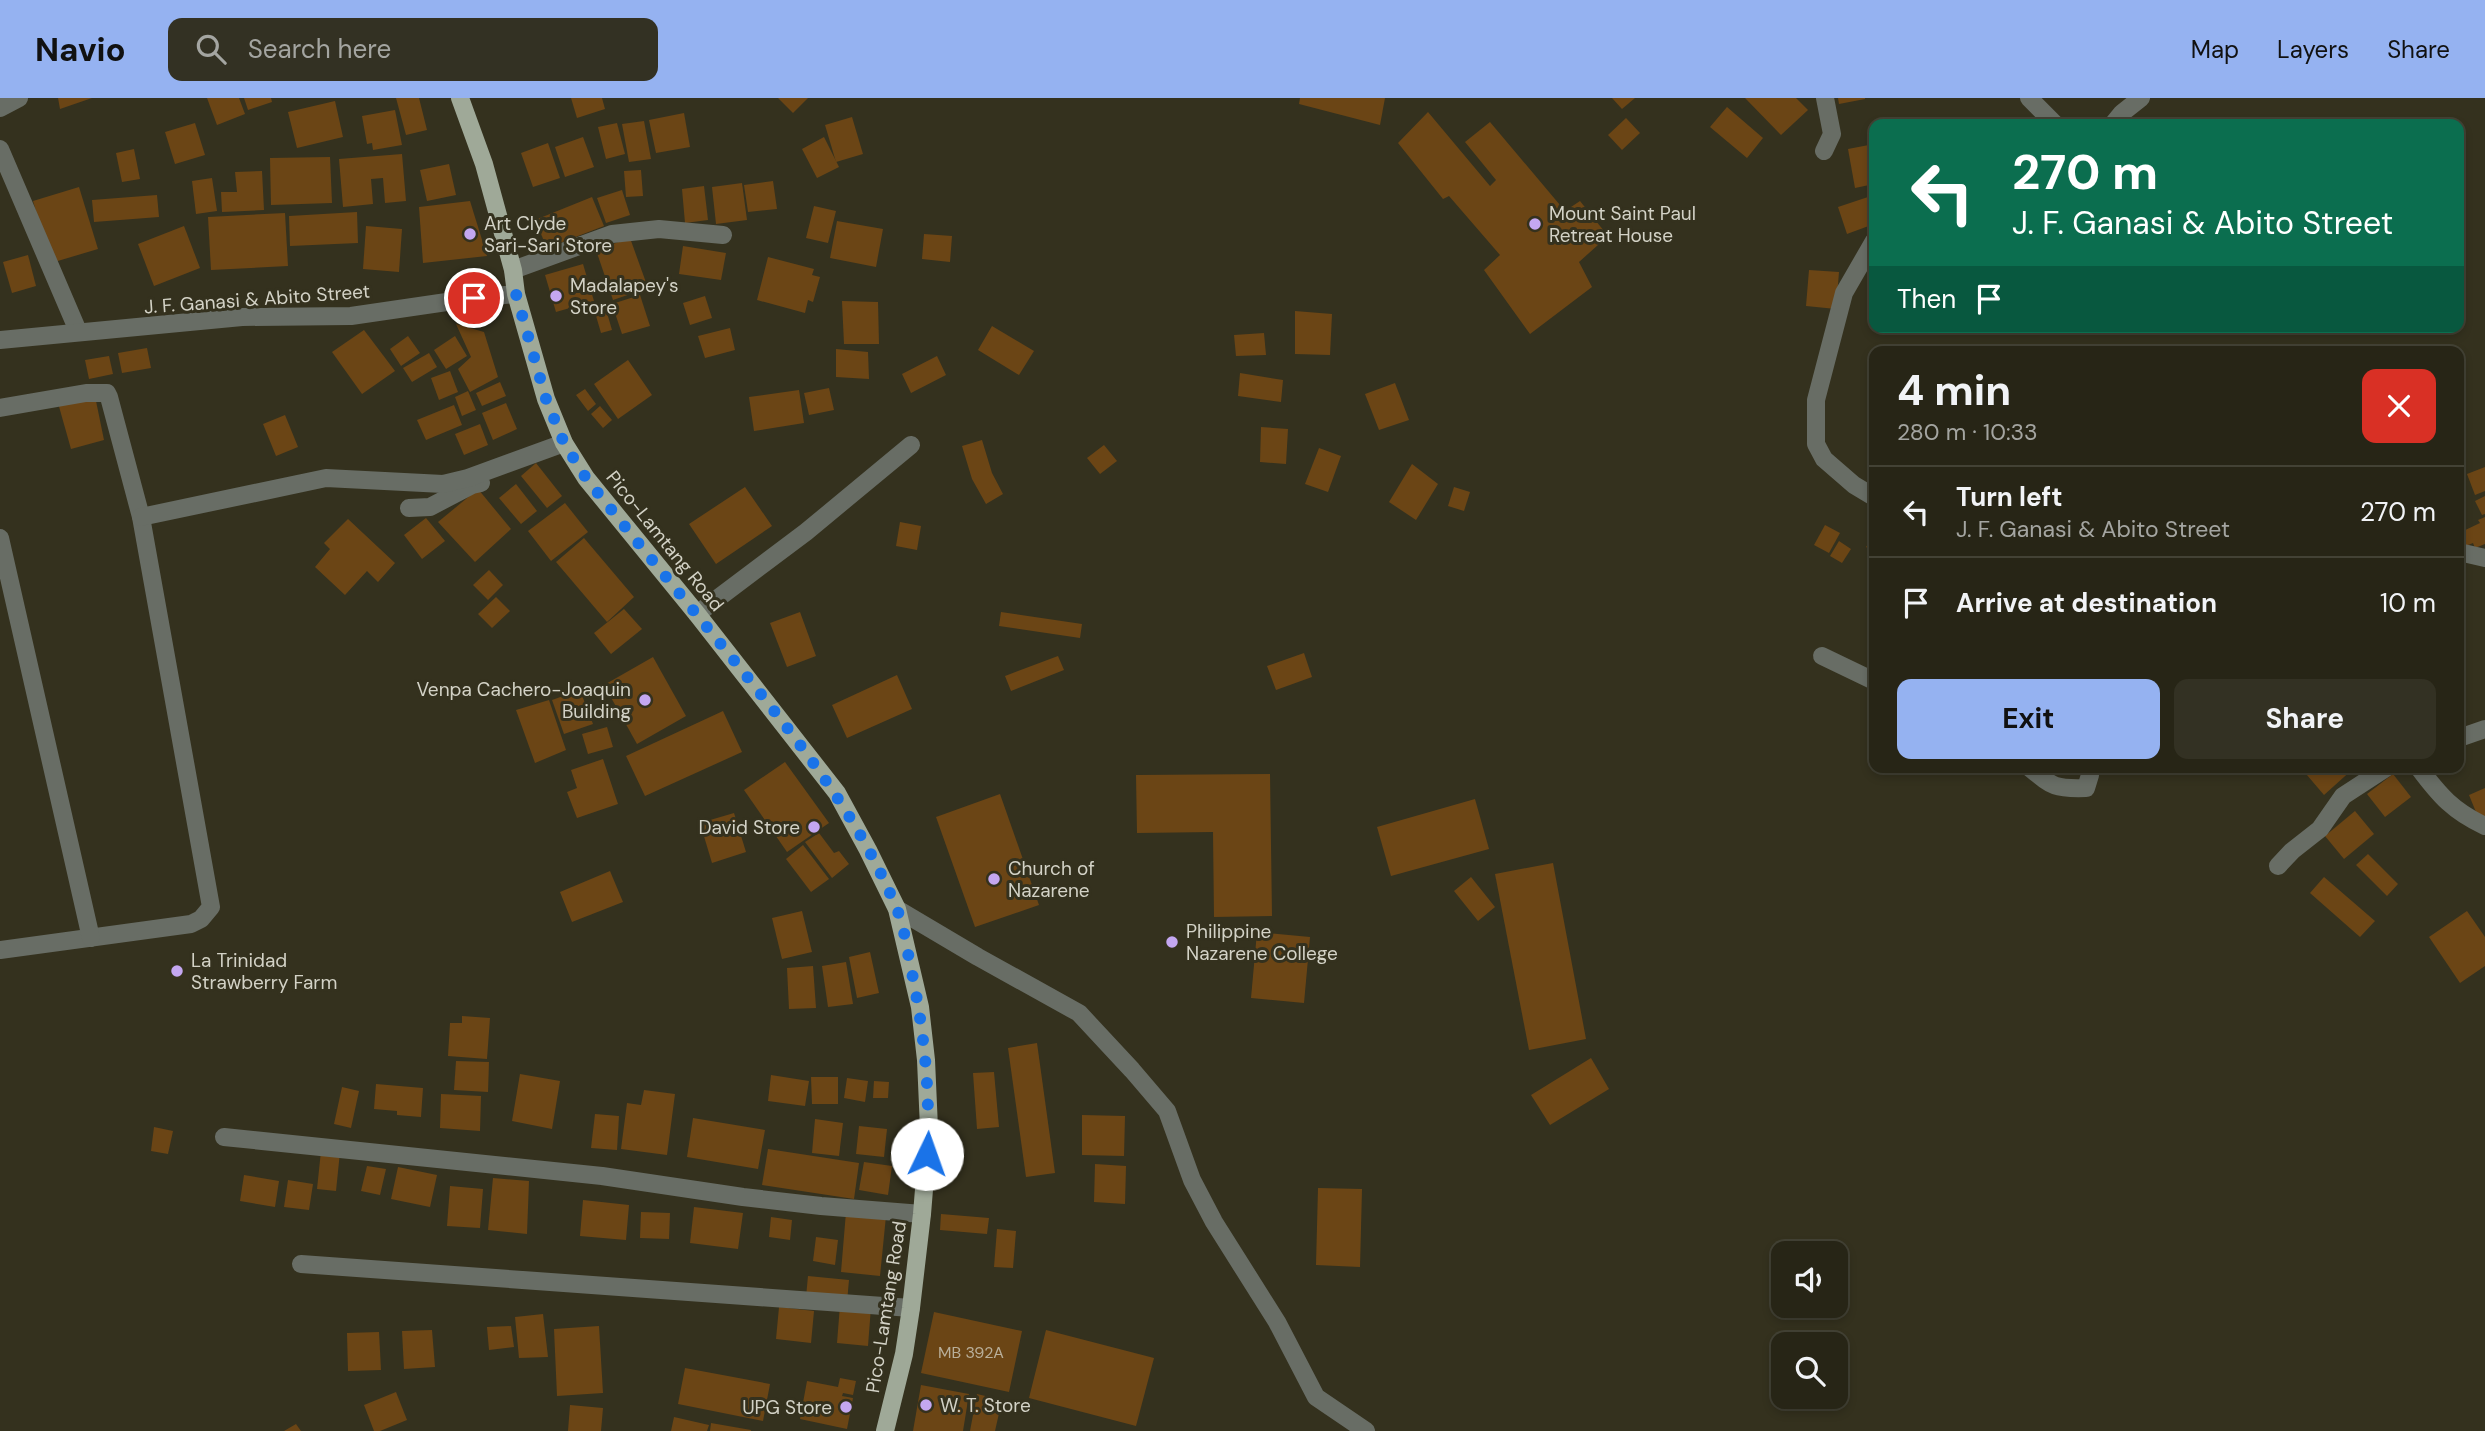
<!DOCTYPE html>
<html lang="en">
<head>
<meta charset="utf-8">
<style>
	:root { --surface:#272516; --page:#333123; --text:#f1f3f6; --muted:#a4a5a1; --line:#434235; --accent:#95b2f1 }
	body { margin:0; font-family:"DM Sans",sans-serif; background:var(--page); color:var(--text); height:100vh; display:flex; flex-direction:column; font-size:26px; white-space:nowrap }
	* { box-sizing:border-box; margin:0 }
	p { font-size:23px; color:var(--muted) }
	.icon { flex:none; width:38px; height:38px; fill:none; stroke:currentColor; stroke-width:2; stroke-linecap:round; stroke-linejoin:round }
	.map { position:relative; flex:1; overflow:hidden }
	.side { position:absolute; left:1869px; top:248px; width:595px; height:427px; display:flex; flex-direction:column; background:var(--surface); border-radius:14px; box-shadow:0 4px 10px #0003,0 0 0 2px var(--line) }
	.side>* { flex:none }
	.banner { position:absolute; left:1869px; top:21px; width:595px; height:214px; border-radius:14px; box-shadow:0 4px 10px #0003,0 0 0 2px var(--line); background:#0b6e4f; color:#fff; overflow:hidden }
	.buttons { position:absolute; left:1771px; top:1143px; display:grid; gap:14px }
	.buttons a { display:grid; place-items:center; width:77px; height:77px; border-radius:14px; background:var(--surface); box-shadow:0 4px 10px #0003,0 0 0 2px var(--line); font-size:35px }
	.pin { position:absolute; display:grid; place-items:center; width:60px; height:60px; color:#fff; margin:-30px; border:4px solid #fff; border-radius:50%; box-shadow:0 2px 7px #0007 }
	.me { position:absolute; width:77px; margin:-38px; rotate:3deg; stroke-linejoin:round; filter:drop-shadow(0 0 5px #0008) }
	.turn { display:flex; align-items:center; gap:24px; height:147px; padding:0 28px; font-size:32px }
	.turn .icon { width:91px; height:91px; stroke-width:2.5 }
	.turn b { display:block; font-size:49px; line-height:60px }
	.then { display:flex; align-items:center; height:66px; padding:0 28px; background:#0003; gap:14px; font-size:26px }
	.round { display:grid; place-items:center; flex:none; width:74px; height:74px; border-radius:14px; background:var(--page) }
	.headline { display:flex; align-items:center; justify-content:space-between; height:119px; padding:0 28px }
	h1 { font-size:42px; font-weight:700; line-height:52px }
	.primary-button { display:flex; gap:14px; margin-top:auto; padding:14px 28px }
	.primary-button a { flex:1; height:80px; border-radius:14px; background:var(--accent); color:#111; font-size:28px; font-weight:700; line-height:80px; text-align:center }
	.primary-button a+a { background:var(--page); color:var(--text) }
	ul { padding:0; list-style:none }
	li { display:flex; align-items:center; gap:21px; height:91px; padding:0 28px; border-top:2px solid var(--line) }
	li div { flex:1 }
	li b { display:block; font-size:26px }
	li em { font-style:normal }
	header { display:flex; align-items:center; gap:42px; box-sizing:border-box; height:98px; padding:0 35px; background:var(--accent); color:#111 }
	header strong { font-size:33px }
	nav { display:flex; gap:38px; margin-inline-start:auto; font-size:24px }
	.search { width:490px; height:63px; background:var(--page); display:flex; align-items:center; gap:18px; box-sizing:border-box; padding:0 24px; border-radius:14px; color:var(--muted); font-size:26px }
	.map>svg:first-child { display:block }
	.building { fill:#6b4515 }
	.lines { fill:none; stroke-linecap:round; stroke-linejoin:round }
	.minor { stroke:#686d65; stroke-width:18 }
	.major { stroke:#9fa998; stroke-width:18 }
	.route { stroke:#1a73e8; stroke-width:12; stroke-dasharray:0 21.6 }
	.poi-dot { fill:#c4a7f1; stroke:#34311e; stroke-width:2.5 }
	.labels { text-anchor:middle; dominant-baseline:central; stroke-width:6; stroke-linejoin:round; paint-order:stroke }
	.number-label { font-size:16px; fill:#b9af9a }
	.poi-label { font-size:19px; fill:#d3d2c6; stroke:#34311e; text-anchor:start }
	.street-label { font-size:19px; fill:#d3d2c6; stroke:#34311e }
</style>
</head>
<body>
<header>
<strong>Navio</strong>
<div class="search"><svg class="icon" aria-label="search" viewBox="0 0 24 24"><circle cx="10" cy="10" r="6"/><path d="M15 15l6 6"/></svg>Search here</div>
<nav><a>Map</a><a>Layers</a><a>Share</a></nav>
</header>
<div class="map">
<svg width="2485" height="1333" viewBox="0 0 2485 1333">
	<rect width="100%" height="100%" fill="#34311e"/>
	<g class="building">
		<path d="M58,0H92L60,11Z"/>
		<path d="M207,0H239L245,16L217,27Z"/>
		<path d="M244,0H271L272,4L248,12Z"/>
		<path d="M396,0H419L427,32L406,37Z"/>
		<path d="M571,0H602L605,11L577,20Z"/>
		<path d="M778,0H808L793,15Z"/>
		<path d="M1300,0H1385L1380,27L1299,6Z"/>
		<path d="M1612,0H1635L1622,11Z"/>
		<path d="M1745,0H1796L1808,12L1781,37Z"/>
		<path d="M1838,0H1865V1L1839,6Z"/>
		<path d="M335,3L343,39L297,50L288,14Z"/>
		<path d="M1727,9L1763,40L1747,60L1710,29Z"/>
		<path d="M395,12L402,47L373,52L372,45L367,46L362,18Z"/>
		<path d="M1428,14L1490,88L1496,82L1465,44L1490,24L1565,113L1580,103L1608,138L1579,164L1592,189L1530,236L1484,172L1500,157L1449,98L1443,101L1398,45Z"/>
		<path d="M684,15L690,49L656,55L649,22Z"/>
		<path d="M852,19L863,56L836,64L825,27Z"/>
		<path d="M1626,20L1640,35L1622,52L1608,37Z"/>
		<path d="M644,23L651,61L629,64L622,26Z"/>
		<path d="M195,25L205,57L175,66L165,34Z"/>
		<path d="M617,25L625,56L606,61L598,29Z"/>
		<path d="M583,39L594,69L565,79L555,49Z"/>
		<path d="M824,39L839,69L817,80L802,51Z"/>
		<path d="M548,45L560,80L533,89L521,55Z"/>
		<path d="M1874,46V86L1855,90L1848,51Z"/>
		<path d="M134,51L140,81L122,84L116,55Z"/>
		<path d="M402,56L406,103L385,105L383,80L371,81L373,106L343,109L339,61Z"/>
		<path d="M330,59L332,105L271,107L270,60Z"/>
		<path d="M449,66L456,97L427,103L420,72Z"/>
		<path d="M641,72L643,98L626,99L624,73Z"/>
		<path d="M262,73L264,112L222,114L221,94H237L235,74Z"/>
		<path d="M212,80L217,113L196,116L192,83Z"/>
		<path d="M773,83L777,111L748,114L744,87Z"/>
		<path d="M742,85L747,122L716,126L712,89Z"/>
		<path d="M704,88L708,122L685,125L682,91Z"/>
		<path d="M79,89L98,151L51,165L33,103Z"/>
		<path d="M622,92L630,117L606,125L597,100Z"/>
		<path d="M157,97L159,119L94,124L92,102Z"/>
		<path d="M1874,97V126L1847,136L1838,109Z"/>
		<path d="M592,99L604,128L547,150L535,122Z"/>
		<path d="M470,103L487,158L423,165L419,109Z"/>
		<path d="M814,108L836,113L828,145L806,140Z"/>
		<path d="M357,114L358,145L290,148L289,118Z"/>
		<path d="M285,115L288,168L211,172L208,119Z"/>
		<path d="M837,123L883,131L876,169L830,160Z"/>
		<path d="M184,128L200,170L154,188L138,146Z"/>
		<path d="M366,128L402,131L399,174L363,171Z"/>
		<path d="M924,136L952,138L950,164L922,161Z"/>
		<path d="M630,140L648,190L613,202L596,152Z"/>
		<path d="M683,148L726,155L721,182L679,176Z"/>
		<path d="M28,157L36,188L12,195L3,164Z"/>
		<path d="M768,159L814,171L812,177L820,179L813,204L808,202L805,215L757,202Z"/>
		<path d="M583,166L594,203L556,214L545,177Z"/>
		<path d="M1809,172L1839,174L1836,211L1806,208Z"/>
		<path d="M640,197L650,228L622,236L612,206Z"/>
		<path d="M705,198L712,220L690,227L683,205Z"/>
		<path d="M842,203L878,204L879,246H844Z"/>
		<path d="M605,208L612,232L601,235L594,211Z"/>
		<path d="M1295,213L1332,216L1330,257L1295,256Z"/>
		<path d="M456,226L484,234L498,279L470,294L458,271L471,259Z"/>
		<path d="M992,228L1034,253L1019,277L978,252Z"/>
		<path d="M730,230L735,252L705,260L698,238Z"/>
		<path d="M364,232L395,273L362,296L332,254Z"/>
		<path d="M1264,235L1266,257L1236,258L1234,237Z"/>
		<path d="M408,238L420,255L401,268L390,251Z"/>
		<path d="M455,238L467,258L446,271L434,252Z"/>
		<path d="M147,250L151,270L122,275L118,255Z"/>
		<path d="M836,251L868,254L869,281L836,279Z"/>
		<path d="M429,255L437,269L412,284L403,270Z"/>
		<path d="M109,258L113,276L89,281L85,262Z"/>
		<path d="M937,258L946,277L911,295L902,276Z"/>
		<path d="M628,262L652,297L618,321L594,286Z"/>
		<path d="M450,273L458,294L439,302L431,280Z"/>
		<path d="M1240,275L1283,282L1281,304L1238,298Z"/>
		<path d="M500,284L506,298L482,308L476,295Z"/>
		<path d="M1395,285L1409,322L1379,332L1365,296Z"/>
		<path d="M829,290L834,312L809,317L804,295Z"/>
		<path d="M585,291L596,306L588,313L576,297Z"/>
		<path d="M799,292L804,325L754,333L749,299Z"/>
		<path d="M468,293L476,312L462,318L455,299Z"/>
		<path d="M96,303L104,342L71,351L58,305Z"/>
		<path d="M506,305L517,331L493,342L482,315Z"/>
		<path d="M454,307L462,327L426,342L417,322Z"/>
		<path d="M600,308L612,322L603,330L591,316Z"/>
		<path d="M285,317L298,349L276,358L263,326Z"/>
		<path d="M480,326L488,347L464,357L455,336Z"/>
		<path d="M1261,329L1288,331L1286,366L1260,364Z"/>
		<path d="M982,342L992,375L1003,396L986,406L972,381L962,348Z"/>
		<path d="M1104,347L1117,363L1100,376L1087,360Z"/>
		<path d="M1319,350L1341,358L1328,394L1305,386Z"/>
		<path d="M536,365L562,398L547,410L521,378Z"/>
		<path d="M1412,366L1438,386L1416,422L1389,404Z"/>
		<path d="M2485,369V393L2475,397L2467,376Z"/>
		<path d="M516,386L537,413L521,426L499,400Z"/>
		<path d="M745,389L772,428L716,466L689,426Z"/>
		<path d="M1454,389L1470,394L1464,413L1448,408Z"/>
		<path d="M478,391L511,431L475,464L438,424Z"/>
		<path d="M2485,398V416L2482,417L2475,403Z"/>
		<path d="M565,405L588,434L551,463L528,433Z"/>
		<path d="M2485,419V446L2475,450L2473,445L2461,450L2459,435L2480,425L2478,422Z"/>
		<path d="M426,420L445,443L422,461L404,437Z"/>
		<path d="M348,421L395,465L378,484L367,473L345,497L315,469L330,451L324,445Z"/>
		<path d="M900,424L921,428L917,452L896,448Z"/>
		<path d="M1825,427L1840,435L1829,455L1814,447Z"/>
		<path d="M1874,437V454L1866,449Z"/>
		<path d="M584,440L634,499L607,524L556,464Z"/>
		<path d="M1839,443L1851,451L1842,465L1830,458Z"/>
		<path d="M489,472L503,487L488,502L473,487Z"/>
		<path d="M496,499L510,513L492,530L478,516Z"/>
		<path d="M624,511L642,531L611,556L594,535Z"/>
		<path d="M800,514L816,558L787,569L770,525Z"/>
		<path d="M1001,514L1082,526L1080,540L999,528Z"/>
		<path d="M1304,555L1312,579L1276,592L1267,568Z"/>
		<path d="M1058,558L1064,572L1011,593L1005,578Z"/>
		<path d="M653,559L686,618L637,646L604,587Z"/>
		<path d="M897,577L912,611L847,640L832,607Z"/>
		<path d="M580,592L593,626L564,636L552,602Z"/>
		<path d="M549,602L566,652L535,665L516,612Z"/>
		<path d="M723,613L742,654L645,698L626,658Z"/>
		<path d="M607,629L613,649L588,656L582,636Z"/>
		<path d="M603,661L618,706L577,720L567,694L577,690L571,672Z"/>
		<path d="M785,664L829,725L787,754L744,692Z"/>
		<path d="M2301,670H2354L2324,697Z"/>
		<path d="M1270,676L1272,818L1214,819L1213,734L1137,735L1136,677Z"/>
		<path d="M2393,676L2411,699L2385,719L2367,696Z"/>
		<path d="M2485,690V722L2480,724L2469,697Z"/>
		<path d="M1000,696L1039,807L975,829L936,719Z"/>
		<path d="M1475,701L1489,751L1391,778L1377,729Z"/>
		<path d="M2355,713L2374,736L2344,761L2325,738Z"/>
		<path d="M734,715L746,754L712,765L700,725Z"/>
		<path d="M819,735L834,755L839,753L849,766L832,780L805,744Z"/>
		<path d="M803,747L829,781L811,794L786,761Z"/>
		<path d="M2368,756L2398,786L2387,798L2356,767Z"/>
		<path d="M1553,765L1586,941L1529,952L1495,776Z"/>
		<path d="M610,773L623,804L572,824L560,794Z"/>
		<path d="M1471,779L1495,809L1478,823L1454,793Z"/>
		<path d="M2324,779L2375,823L2360,839L2310,795Z"/>
		<path d="M802,813L812,854L782,861L772,820Z"/>
		<path d="M2467,813L2485,839V868L2460,885L2429,839Z"/>
		<path d="M1257,834L1310,839L1304,905L1251,900Z"/>
		<path d="M870,854L879,895L857,900L849,859Z"/>
		<path d="M846,864L853,906L828,909L822,868Z"/>
		<path d="M813,868L816,910L789,911L787,870Z"/>
		<path d="M462,918L490,920L487,961L448,958L450,925H462Z"/>
		<path d="M1037,945L1055,1075L1026,1079L1008,950Z"/>
		<path d="M1591,960L1609,991L1550,1027L1531,997Z"/>
		<path d="M456,963L489,964L488,994L454,992Z"/>
		<path d="M994,974L999,1029L977,1031L973,975Z"/>
		<path d="M520,976L560,983L552,1031L512,1023Z"/>
		<path d="M771,977L809,983L805,1008L768,1003Z"/>
		<path d="M811,979H838V1006H812Z"/>
		<path d="M847,980L868,983L865,1004L844,1000Z"/>
		<path d="M874,983L889,984L888,1000H873Z"/>
		<path d="M376,986L423,990L421,1019L397,1017V1013L374,1011Z"/>
		<path d="M342,989L359,993L351,1030L334,1026Z"/>
		<path d="M644,992L675,996L667,1057L621,1051L627,1005L641,1007Z"/>
		<path d="M441,996L481,998L480,1033L440,1030Z"/>
		<path d="M595,1016L619,1018L617,1052L591,1050Z"/>
		<path d="M1082,1017L1125,1018L1124,1058L1082,1057Z"/>
		<path d="M693,1020L765,1032L758,1071L687,1059Z"/>
		<path d="M815,1021L843,1025L839,1058L812,1055Z"/>
		<path d="M859,1028L887,1031L884,1059L856,1056Z"/>
		<path d="M154,1029L173,1033L168,1056L151,1053Z"/>
		<path d="M768,1051L859,1065L854,1101L762,1087Z"/>
		<path d="M321,1053L340,1054L336,1093L317,1091Z"/>
		<path d="M864,1064L892,1068L888,1097L859,1092Z"/>
		<path d="M1095,1066L1126,1068L1125,1106L1094,1104Z"/>
		<path d="M367,1068L386,1071L380,1097L361,1093Z"/>
		<path d="M398,1069L437,1077L430,1109L391,1101Z"/>
		<path d="M244,1077L279,1083L275,1109L240,1103Z"/>
		<path d="M493,1080L529,1083L527,1136L488,1132Z"/>
		<path d="M288,1082L313,1086L309,1112L284,1109Z"/>
		<path d="M450,1088L483,1091L480,1130L447,1128Z"/>
		<path d="M1318,1090L1362,1091L1360,1169L1316,1167Z"/>
		<path d="M583,1102L629,1107L626,1142L580,1138Z"/>
		<path d="M694,1109L743,1115L738,1151L690,1145Z"/>
		<path d="M641,1114L670,1115L669,1141L640,1140Z"/>
		<path d="M846,1114L886,1118L880,1178L841,1174Z"/>
		<path d="M941,1116L989,1120L987,1136L940,1132Z"/>
		<path d="M771,1119L792,1122L790,1142L769,1139Z"/>
		<path d="M997,1131L1016,1133L1013,1170L994,1169Z"/>
		<path d="M816,1139L838,1142L835,1167L813,1163Z"/>
		<path d="M808,1178L849,1182L847,1204L806,1199Z"/>
		<path d="M840,1207L871,1209L868,1248L837,1245Z"/>
		<path d="M779,1209L814,1213L811,1245L776,1241Z"/>
		<path d="M934,1214L1022,1233L1009,1294L921,1275Z"/>
		<path d="M543,1216L548,1259L519,1260L515,1219Z"/>
		<path d="M511,1228L514,1249L489,1252L487,1229Z"/>
		<path d="M599,1228L603,1295L557,1298L554,1231Z"/>
		<path d="M432,1232L435,1269L404,1271L402,1233Z"/>
		<path d="M1046,1232L1154,1260L1136,1328L1029,1300Z"/>
		<path d="M379,1234L381,1272L348,1273L347,1235Z"/>
		<path d="M685,1270L770,1286L763,1323L678,1306Z"/>
		<path d="M840,1280L856,1283L853,1297L843,1295L842,1298L853,1300L847,1331L800,1321L807,1283L838,1289Z"/>
		<path d="M921,1287L969,1296L963,1333H913Z"/>
		<path d="M396,1294L407,1322L380,1333H374L364,1307Z"/>
		<path d="M977,1296L1002,1302L995,1333H970Z"/>
		<path d="M570,1307L603,1310L601,1333H568Z"/>
		<path d="M674,1319L709,1327L707,1333H671Z"/>
		<path d="M711,1325L751,1332V1333H710Z"/>
		<path d="M296,1326L301,1333H284Z"/>
	</g>
	<g class="lines">
		<g class="minor">
			<path d="M2029,0L2055,26"/>
			<path d="M0,10L19,0"/>
			<path d="M2113,26L2122,15L2141,0"/>
			<path d="M0,51L78,233"/>
			<path d="M1824,53L1832,36L1825,0"/>
			<path d="M1874,143L1844,195L1816,302V346L1824,361L1854,387L1874,399"/>
			<path d="M513,172L612,136L659,131L723,137"/>
			<path d="M0,242L242,219L351,218L474,200L516,196"/>
			<path d="M0,310L86,295H107L109,299L141,419L211,809L201,821L191,826L0,852"/>
			<path d="M409,410L430,409L472,387L481,385"/>
			<path d="M141,419L326,380L443,386L468,380L564,345"/>
			<path d="M0,440L91,840"/>
			<path d="M2459,454L2485,460"/>
			<path d="M697,516L806,434L911,347"/>
			<path d="M1822,558L1874,583"/>
			<path d="M2459,640L2485,631"/>
			<path d="M2030,670C2053,689 2055,691 2086,690L2090,677L2088,670"/>
			<path d="M2419,670C2440,698 2453,713 2485,728"/>
			<path d="M2278,768L2292,753L2320,731L2343,698L2386,670"/>
			<path d="M897,811L978,859L1079,915L1132,972L1167,1013L1192,1082L1214,1124L1277,1224L1316,1299L1366,1333"/>
			<path d="M224,1039L602,1078L743,1099L821,1108L922,1116"/>
			<path d="M301,1166L911,1210"/>
		</g>
		<path class="major" d="M460,0L484,66L513,172L516,196L546,301L564,345L586,380L697,516L837,695L868,752L897,811L920,909L926,962L929,1030L922,1116L911,1210L904,1256L885,1333"/>
	</g>
	<g class="lines">
		<path class="route" d="M474,200L516,196L546,301L564,345L586,380C643,452 703,523 760,595C813,662 863,729 896,809C903,825 906,844 909,861C923,925 931,990 927,1056"/>
	</g>
	<g class="poi-dot">
		<circle cx="1535" cy="126" r="7"/>
		<circle cx="470" cy="136" r="7"/>
		<circle cx="556" cy="198" r="7"/>
		<circle cx="645" cy="602" r="7"/>
		<circle cx="814" cy="729" r="7"/>
		<circle cx="994" cy="781" r="7"/>
		<circle cx="1172" cy="844" r="7"/>
		<circle cx="177" cy="873" r="7"/>
		<circle cx="926" cy="1307" r="7"/>
		<circle cx="846" cy="1309" r="7"/>
	</g>
	<g class="labels">
		<g class="number-label">
			<text x="971" y="1254">MB 392A</text>
		</g>
		<g class="poi-label">
			<text x="1549" y="115">Mount Saint Paul<tspan x="1549" dy="22">Retreat House</tspan></text>
			<text x="484" y="125">Art Clyde<tspan x="484" dy="22">Sari-Sari Store</tspan></text>
			<text x="570" y="187">Madalapey's<tspan x="570" dy="22">Store</tspan></text>
			<text x="631" y="591" text-anchor="end">Venpa Cachero-Joaquin<tspan x="631" dy="22">Building</tspan></text>
			<text x="800" y="729" text-anchor="end">David Store</text>
			<text x="1008" y="770">Church of<tspan x="1008" dy="22">Nazarene</tspan></text>
			<text x="1186" y="833">Philippine<tspan x="1186" dy="22">Nazarene College</tspan></text>
			<text x="191" y="862">La Trinidad<tspan x="191" dy="22">Strawberry Farm</tspan></text>
			<text x="940" y="1307">W. T. Store</text>
			<text x="832" y="1309" text-anchor="end">UPG Store</text>
		</g>
		<g class="street-label">
			<text transform="translate(257 201) rotate(-4)">J. F. Ganasi &amp; Abito Street</text>
			<text transform="translate(665 443) rotate(51)">Pico-Lamtang Road</text>
			<text transform="translate(886 1209) rotate(-81)">Pico-Lamtang Road</text>
		</g>
	</g>
</svg>
<div class="buttons">
<a><svg class="icon" aria-label="sound" viewBox="0 0 24 24"><path d="M4 9h4l5-4v14l-5-4H4zM17 9q2 3 0 6"/></svg></a>
<a><svg class="icon" aria-label="search" viewBox="0 0 24 24"><circle cx="10" cy="10" r="6"/><path d="M15 15l6 6"/></svg></a>
</div>
<div class="pin" style="left:474px;top:200px;background:#d93025"><svg class="icon" aria-label="arrive" viewBox="0 0 24 24"><path d="M6 21V4h12l-3 4 3 4H6"/></svg></div>
<svg class="me" style="left:927px;top:1056px" viewBox="-20 -20 40 40"><circle r="19" fill="#fff"/><path d="M0-13L10 11 0 6-10 11z" fill="#1a73e8"/></svg>
<div class="banner">
<div class="turn"><svg class="icon" aria-label="left" viewBox="0 0 24 24"><path d="M17 20v-9H6M10 6l-5 5 5 5"/></svg><div><b>270 m</b>J. F. Ganasi &amp; Abito Street</div></div>
<div class="then">Then<svg class="icon" aria-label="arrive" viewBox="0 0 24 24"><path d="M6 21V4h12l-3 4 3 4H6"/></svg></div>
</div>
<section class="side">
<div class="headline"><div><h1>4 min</h1><p>280 m · 10:33</p></div><a class="round" style="background:#d93025;color:#fff"><svg class="icon" aria-label="close" viewBox="0 0 24 24"><path d="M6 6l12 12M18 6L6 18"/></svg></a></div>
<ul>
<li><svg class="icon" aria-label="left" viewBox="0 0 24 24"><path d="M17 20v-9H6M10 6l-5 5 5 5"/></svg><div><b>Turn left</b><p>J. F. Ganasi &amp; Abito Street</p></div><em>270 m</em></li>
<li><svg class="icon" aria-label="arrive" viewBox="0 0 24 24"><path d="M6 21V4h12l-3 4 3 4H6"/></svg><div><b>Arrive at destination</b></div><em>10 m</em></li>
</ul>
<div class="primary-button"><a>Exit</a><a>Share</a></div>
</section>
</div>
</body>
</html>
